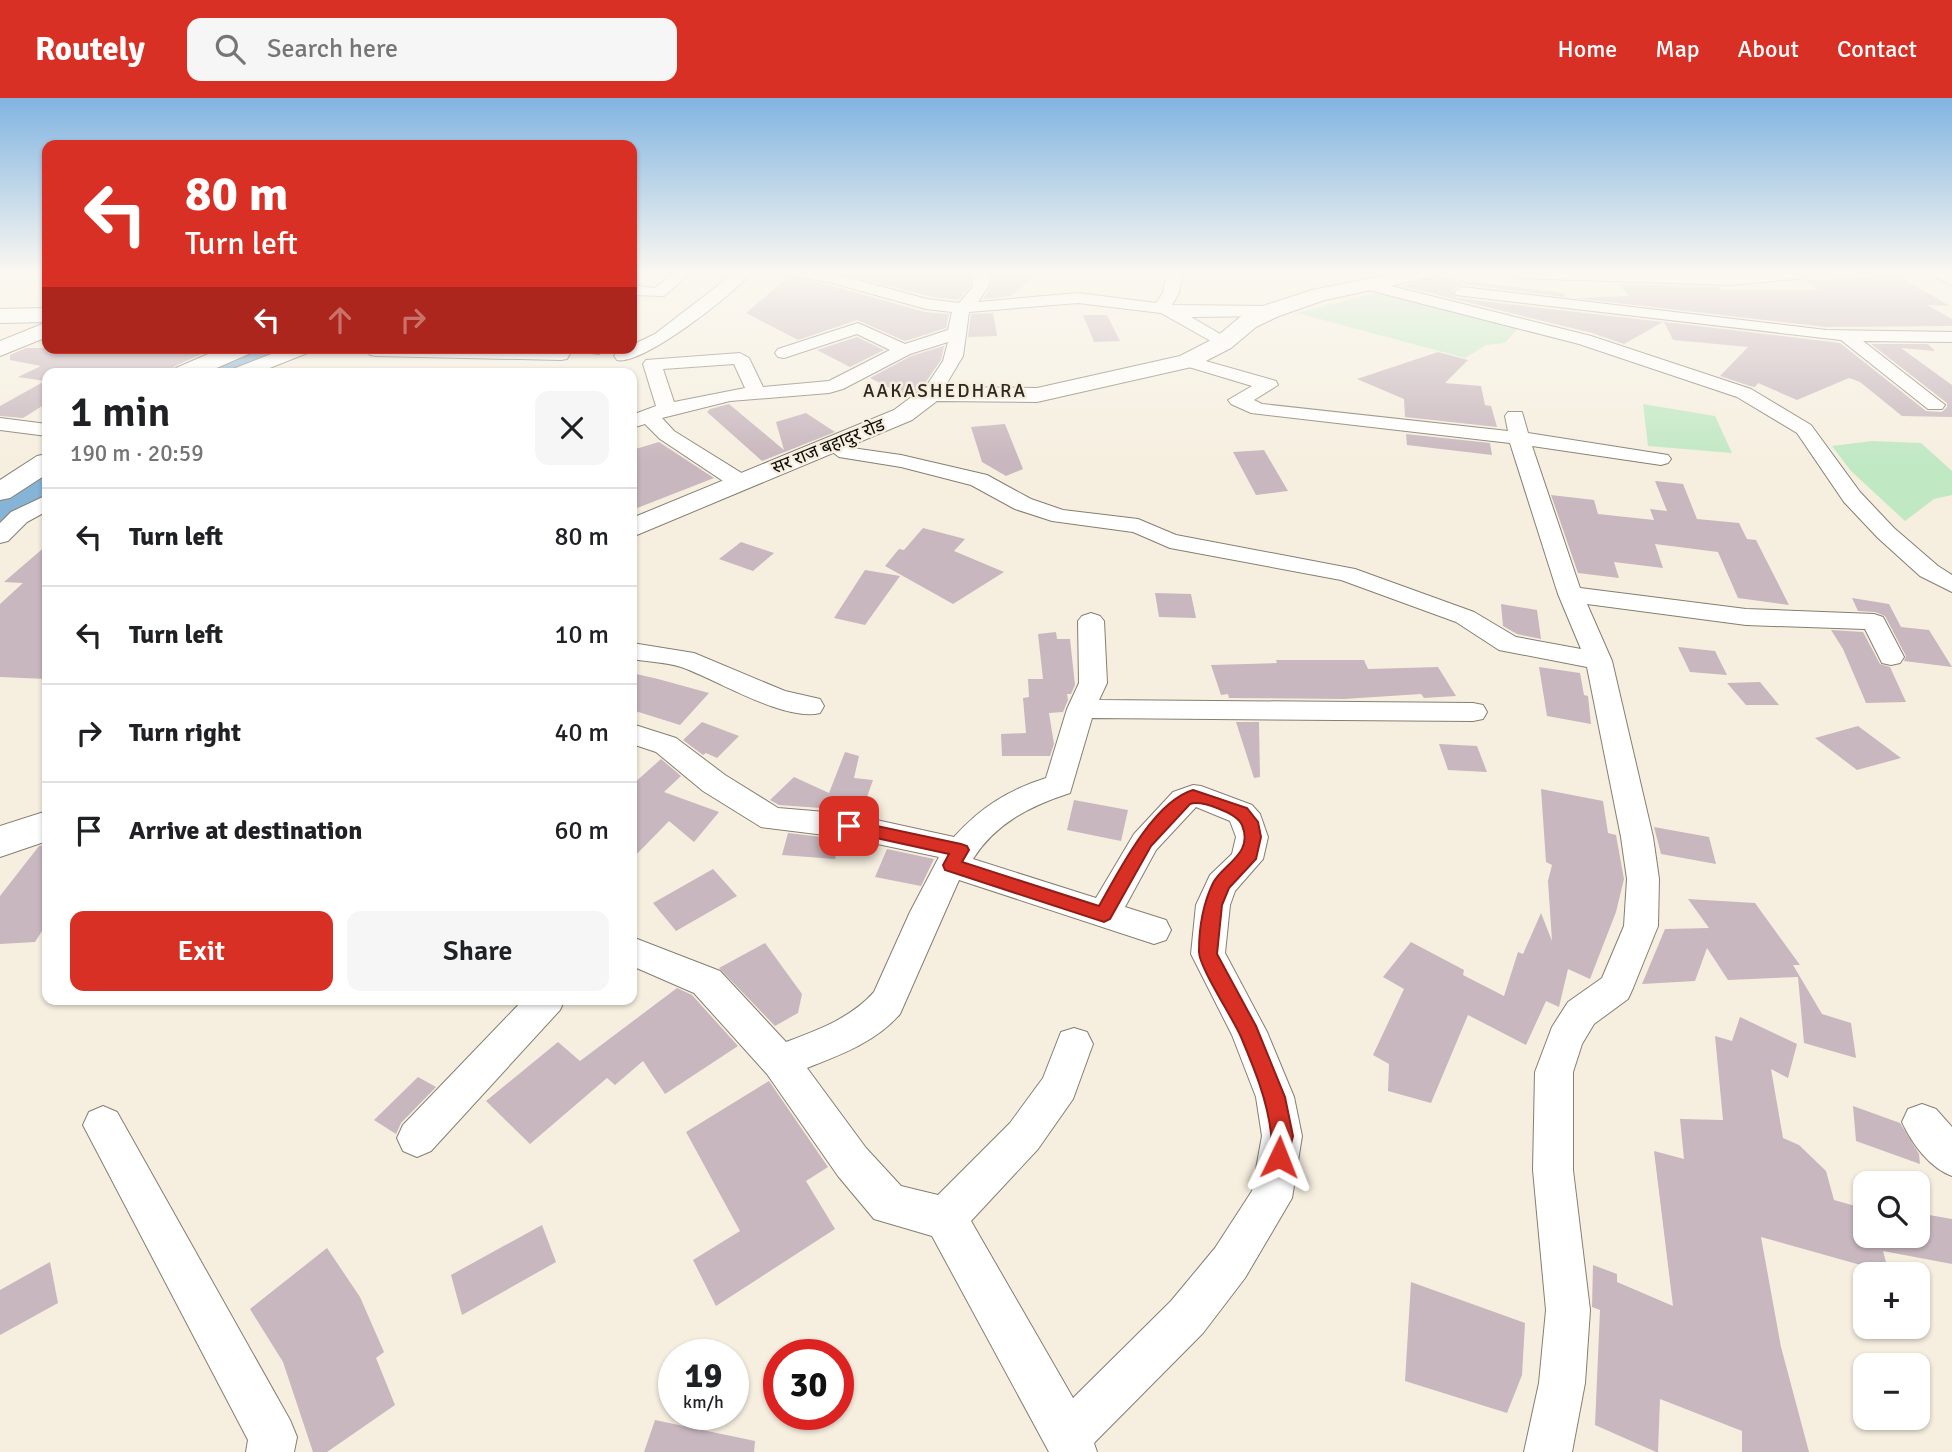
<!DOCTYPE html>
<html lang="en">
<head>
<meta charset="utf-8">
<style>
	:root { --surface:#fff; --page:#f6f6f6; --text:#202124; --muted:#757577; --line:#e0e0e0; --accent:#d93025 }
	body { margin:0; font-family:Signika,"Noto Sans Devanagari",sans-serif; background:var(--page); color:var(--text); height:100vh; display:flex; flex-direction:column; font-size:26px; white-space:nowrap }
	* { box-sizing:border-box; margin:0 }
	p { font-size:23px; color:var(--muted) }
	.icon { flex:none; width:38px; height:38px; fill:none; stroke:currentColor; stroke-width:2; stroke-linecap:round; stroke-linejoin:round }
	.map { position:relative; flex:1; overflow:hidden }
	.sheet { position:absolute; left:42px; top:270px; width:595px; height:637px; display:flex; flex-direction:column; background:var(--surface); border-radius:14px; box-shadow:0 2px 5px #0004 }
	.sheet>* { flex:none }
	.hud { position:absolute; left:42px; top:42px; width:595px; height:214px; border-radius:14px; box-shadow:0 2px 5px #0004; background:#d93025; color:#fff; overflow:hidden }
	.fabs { position:absolute; left:1853px; top:1073px; display:grid; gap:14px }
	.fabs a { display:grid; place-items:center; width:77px; height:77px; border-radius:14px; background:var(--surface); box-shadow:0 2px 5px #0004; font-size:35px }
	.speed { position:absolute; left:658px; top:1241px; display:flex; gap:14px; font-size:35px; font-weight:700; text-align:center }
	.speed>* { display:grid; place-content:center; width:91px; height:91px; border-radius:50%; background:var(--surface); box-shadow:0 2px 5px #0004; line-height:1 }
	.speed small { font-size:18px; font-weight:400 }
	.speed .limit { border:10px solid #d22; background:#fff; color:#111 }
	.pin { position:absolute; display:grid; place-items:center; width:60px; height:60px; color:#fff; margin:-30px; border-radius:14px; box-shadow:0 4px 10px #0006 }
	.me { position:absolute; width:77px; margin:-38px; rotate:2deg; stroke-linejoin:round; filter:drop-shadow(0 0 5px #0008) }
	.turn { display:flex; align-items:center; gap:24px; height:147px; padding:0 28px; font-size:32px }
	.turn .icon { width:91px; height:91px; stroke-width:2.5 }
	.turn b { display:block; font-size:49px; line-height:60px }
	.lanes { display:flex; align-items:center; height:66px; padding:0 28px; background:#0003; justify-content:center; gap:35px; direction:ltr }
	.lanes .off { opacity:.35 }
	.round { display:grid; place-items:center; flex:none; width:74px; height:74px; border-radius:14px; background:var(--page) }
	.head { display:flex; align-items:center; justify-content:space-between; height:119px; padding:0 28px }
	h1 { font-size:42px; font-weight:600; line-height:52px }
	.button { display:flex; gap:14px; margin-top:auto; padding:14px 28px }
	.button a { flex:1; height:80px; border-radius:14px; background:var(--accent); color:#fff; font-size:28px; font-weight:600; line-height:80px; text-align:center }
	.button a+a { background:var(--page); color:var(--text) }
	ul { padding:0; list-style:none }
	li { display:flex; align-items:center; gap:21px; height:98px; padding:0 28px; border-top:2px solid var(--line) }
	li div { flex:1 }
	li b { display:block; font-size:26px }
	li em { font-style:normal }
	header { display:flex; align-items:center; gap:42px; box-sizing:border-box; height:98px; padding:0 35px; background:var(--accent); color:#fff }
	header strong { font-size:33px }
	nav { display:flex; gap:38px; margin-inline-start:auto; font-size:24px }
	.search { width:490px; height:63px; background:var(--page); display:flex; align-items:center; gap:18px; box-sizing:border-box; padding:0 24px; border-radius:14px; color:var(--muted); font-size:26px }
	.map>svg:first-child { display:block }
	.green { fill:#c0e8c3 }
	.lines { fill:none; stroke-linecap:round; stroke-linejoin:round }
	.river { fill:#86b4d6; fill-rule:evenodd }
	.building { fill:#c8b7be }
	.street-casing { stroke:#857f71; stroke-width:2 }
	.secondary-casing { stroke:#857f71; stroke-width:2 }
	.street { fill:#fff; fill-rule:evenodd }
	.secondary { fill:#fff; fill-rule:evenodd }
	.route { fill:#d93025; stroke:#8d1f18; stroke-width:2 }
	.labels { text-anchor:middle; dominant-baseline:central; stroke-width:5; stroke-linejoin:round; paint-order:stroke }
	.far-street-label { font-size:18px; fill:#0e0b07; stroke:#f6efe0 }
	.far-neighbourhood-label { font-size:19px; letter-spacing:2px; fill:#2e291e; stroke:#f6efe0 }
</style>
</head>
<body>
<header>
<strong>Routely</strong>
<div class="search"><svg class="icon" aria-label="search" viewBox="0 0 24 24"><circle cx="10" cy="10" r="6"/><path d="M15 15l6 6"/></svg>Search here</div>
<nav><a>Home</a><a>Map</a><a>About</a><a>Contact</a></nav>
</header>
<div class="map">
<svg width="1952" height="1354" viewBox="0 0 1952 1354">
	<rect width="100%" height="100%" fill="#f6efe0"/>
	<g class="green">
		<path d="M1375,195L1519,229L1505,245L1486,247L1465,260L1297,215Z"/>
		<path d="M1643,306L1715,318L1732,355L1648,348Z"/>
		<path d="M1872,343L1921,345L1952,373V397L1934,401L1905,423L1851,373L1832,348Z"/>
	</g>
	<g class="lines">
		<g class="river">
			<path d="M248,250H291C273,275 229,275 202,275L206,268Z"/>
			<path d="M47,368V396L14,419L0,423V393L34,371Z"/>
		</g>
	</g>
	<g class="building">
		<path d="M853,175H971L970,189L958,202L928,198L852,178Z"/>
		<path d="M992,175H1039L1011,198L983,201L992,187Z"/>
		<path d="M1895,176L1950,208L1927,207L1952,221V228L1826,229L1574,200L1629,198L1618,186L1719,189L1722,192H1818L1805,182L1858,181Z"/>
		<path d="M788,179L828,187L925,214L949,216L946,230L905,243L857,222L798,242L746,215Z"/>
		<path d="M1434,179L1563,195L1565,199L1462,186L1451,193L1456,200L1663,224L1624,246L1592,235L1402,188Z"/>
		<path d="M993,215L997,238L968,239L971,216Z"/>
		<path d="M1083,217H1107L1120,243L1094,244Z"/>
		<path d="M1664,224L1840,245L1926,313L1942,314L1947,309V305L1871,246H1928L1935,253L1901,250L1952,287V319L1902,318L1860,284L1849,280L1797,302L1758,285L1755,289L1750,288L1720,278L1748,249L1673,242Z"/>
		<path d="M857,239L884,252L850,269L817,252Z"/>
		<path d="M944,248L941,262L923,288L907,299L870,280L911,258Z"/>
		<path d="M26,250H215L175,268L170,275H47V305L23,320L0,318V308L45,283L18,279L41,268L10,262V257Z"/>
		<path d="M1438,254L1468,262L1445,285L1481,288L1485,307L1491,308L1497,329L1405,319L1404,301L1357,281Z"/>
		<path d="M729,306L784,352L776,324L806,315L835,334L762,363L707,314L710,311Z"/>
		<path d="M1005,326L1023,371L1006,378L982,364L971,329Z"/>
		<path d="M1406,336L1490,345L1492,357L1407,347Z"/>
		<path d="M659,344L714,380L632,412V352Z"/>
		<path d="M1264,352L1288,393L1256,397L1233,354Z"/>
		<path d="M1655,383L1683,386L1697,421L1739,425L1747,441L1756,442L1789,507L1738,500L1718,454L1655,446L1663,470L1614,464L1619,480L1578,475L1551,397L1594,402L1598,416L1654,422L1650,411L1667,413Z"/>
		<path d="M923,430L965,441L954,453L1004,474L953,506L885,468L899,451L904,452Z"/>
		<path d="M741,444L774,455L753,473L719,461Z"/>
		<path d="M47,447V581L0,579V506L23,485L4,484Z"/>
		<path d="M865,472L900,478L865,527L834,520Z"/>
		<path d="M1155,495L1191,496L1196,520L1159,519Z"/>
		<path d="M1852,500L1889,506L1901,529L1929,532L1952,569L1904,563L1906,558L1885,518L1875,514L1858,513Z"/>
		<path d="M1501,506L1537,512L1541,541L1517,536L1503,528Z"/>
		<path d="M1831,532L1863,534L1880,566L1890,569L1906,604L1866,605L1843,551Z"/>
		<path d="M1056,534L1057,541H1070L1075,587L1071,596H1067L1068,602L1063,614L1049,615L1054,646L1050,658H1002L1001,636L1026,635L1023,600L1029,599L1028,581H1043L1038,536Z"/>
		<path d="M1678,549L1715,553L1727,577L1690,574Z"/>
		<path d="M1276,562H1364L1368,571L1438,569L1456,598L1424,600L1421,596L1344,601L1229,600L1228,596L1221,597L1211,567L1277,565Z"/>
		<path d="M1539,569L1580,575L1584,597L1588,598L1591,626L1547,618Z"/>
		<path d="M632,575L658,581L709,595L680,627L632,612Z"/>
		<path d="M1760,584L1779,607H1746L1727,585Z"/>
		<path d="M702,624L739,638L717,660L706,655L703,657L683,642Z"/>
		<path d="M1236,624H1259L1260,679L1254,680Z"/>
		<path d="M1858,628L1901,660L1857,672L1815,640Z"/>
		<path d="M1439,646L1477,648L1487,674L1448,672Z"/>
		<path d="M845,654L859,658L854,680L873,682L862,713L779,707L770,702L794,679L829,695Z"/>
		<path d="M661,661L681,678L664,694L719,714L694,744L669,723L632,761V687Z"/>
		<path d="M1541,691L1603,703L1608,735L1616,737L1624,781L1616,814L1590,881L1568,871L1559,909L1546,903L1526,947L1468,917L1431,1005L1388,993L1389,966L1373,957L1404,891L1383,879L1411,844L1464,872L1463,877L1504,898L1518,854L1523,856L1541,815L1552,843L1548,783L1552,767L1546,764Z"/>
		<path d="M1074,702L1128,712L1121,743L1067,732Z"/>
		<path d="M1654,729L1709,739L1716,766L1661,756Z"/>
		<path d="M788,735L839,741L835,761L782,757Z"/>
		<path d="M47,746V825L35,844L0,846V798L39,748Z"/>
		<path d="M887,751L934,761L921,788L875,779Z"/>
		<path d="M713,771L737,798L676,833L653,805Z"/>
		<path d="M1688,801L1755,805L1800,867H1793L1822,916L1851,925L1856,960L1804,945L1798,879L1728,882L1707,850L1695,883L1642,886L1665,831L1709,830Z"/>
		<path d="M765,845L802,896L798,915L775,928L719,870Z"/>
		<path d="M677,890L692,897L738,948L665,996L643,963L615,987L607,980L530,1046L486,1003L558,944L580,963Z"/>
		<path d="M1740,919L1797,946L1788,980L1771,971L1783,1040L1799,1047L1826,1073L1834,1102L1866,1111V1138H1918V1115L1952,1121V1166L1883,1153L1889,1175L1761,1139L1781,1249L1809,1354H1742V1333L1660,1301L1658,1354H1656L1595,1327L1600,1212L1592,1209L1593,1167L1617,1176V1184L1673,1208L1654,1053L1684,1061L1680,1021L1723,1022L1715,938L1732,943Z"/>
		<path d="M418,979L436,989L401,1025L396,1036L374,1022Z"/>
		<path d="M769,983L828,1069L806,1083L835,1131L716,1208L693,1162L740,1133L686,1034Z"/>
		<path d="M1853,1008L1900,1025L1919,1056L1920,1066L1856,1043Z"/>
		<path d="M542,1127L556,1164L462,1217L451,1177Z"/>
		<path d="M327,1150L360,1199L384,1254L376,1260L395,1307L327,1354H313L283,1264L250,1211Z"/>
		<path d="M50,1164L58,1205L0,1237V1192Z"/>
		<path d="M1411,1184L1525,1225L1522,1277L1507,1315L1405,1283Z"/>
		<path d="M655,1322L755,1343L754,1354H644Z"/>
	</g>
	<g class="lines">
		<defs>
			<g id="street">
				<path d="M674,175H691L664,198L632,197V187L655,190Z"/>
				<path d="M734,175H751C734,196 642,268 617,262L614,258L617,254L632,250V247L655,236Z"/>
				<path d="M788,175H832L927,201L959,205L972,190L974,175H990V186L978,204L1078,195L1156,205L1163,195L1167,175H1183L1179,195L1172,207L1271,208L1279,213L1271,218L1191,219L1229,241L1232,245L1223,250L1161,215L1078,205L969,214L963,258L938,300H924L921,296L943,263L948,244L910,256L843,291L829,295L730,303L662,320L674,333L748,379L751,384L748,389H732L660,341L645,326L632,330V317L656,308L643,266L646,262L740,255L749,260L763,289L829,283L890,252L857,236L784,260L778,259L775,255L778,251L858,225L905,246L948,232L952,214L926,211L829,184L790,178ZM734,266L745,290L674,304L663,271Z"/>
				<path d="M1507,175L1732,177L1811,175L1803,180L1732,187L1515,180Z"/>
				<path d="M1928,175L1952,176V187Z"/>
				<path d="M1367,182L1591,238L1751,291L1811,327L1860,394L1894,430L1938,468L1952,477V494L1920,478L1878,440L1844,404L1797,335L1737,299L1579,246L1361,190L1359,187Z"/>
				<path d="M1462,189L1826,232L1952,234V244L1863,243L1945,307L1942,311H1928L1841,242L1456,197L1454,194Z"/>
				<path d="M287,250H313L310,254L257,275H231L233,271Z"/>
				<path d="M369,250L554,251L573,250L567,261L561,262L376,258L370,257L367,253Z"/>
				<path d="M580,250H607L608,251L599,256L583,254Z"/>
				<path d="M1188,258L1276,283L1278,287L1254,302L1262,306L1508,333L1505,318L1508,314H1522L1528,335L1668,357L1671,361L1668,365L1661,367L1532,348L1580,490L1746,511L1874,516L1883,519L1904,559L1900,565L1891,567L1882,565L1865,531L1746,527L1587,506L1612,563L1653,739L1659,781L1658,828L1633,890L1628,901L1594,926L1582,946L1573,974V1072L1590,1212L1585,1285L1572,1354H1524L1539,1285L1546,1212L1533,1072L1535,974L1552,929L1568,904L1602,880L1624,828L1627,781L1621,739L1587,569L1499,552L1456,524L1341,482L1170,450L1133,434L1052,423L1015,411L971,387L901,369L839,359L822,346L825,342L832,340L852,350L901,357L987,377L1031,401L1063,412L1138,421L1176,437L1355,471L1474,514L1516,539L1581,551L1558,496L1510,345L1251,315L1231,306L1228,302L1252,288L1182,267L1179,263Z"/>
				<path d="M0,320L47,326V338L0,332Z"/>
				<path d="M47,397V413L27,424L8,443L0,445V425L11,414Z"/>
				<path d="M1091,515L1100,518L1104,523L1107,585L1099,602L1473,605L1483,607L1487,614L1483,621L1473,623L1092,620L1070,695C1030,708 996,725 973,761L1096,800L1134,736L1173,694L1193,687L1201,688L1252,707L1260,716L1268,739L1263,761L1235,793L1230,807L1225,855L1267,934L1294,999L1302,1038L1292,1100L1245,1180L1203,1235L1094,1345L1097,1354H1049L932,1138L874,1121L838,1078L767,976L694,895L632,868V839L720,873L786,944C818,932 851,920 874,894L910,814L939,759L849,740L761,729L703,693L656,654L632,646V626L676,640L725,677L778,710L849,716L954,739C981,709 1008,692 1046,680L1067,611L1079,585L1078,523L1082,518ZM1196,709L1230,723L1236,739L1232,756L1210,777L1196,807L1191,856L1232,937L1256,999L1262,1038L1252,1093L1215,1150L1171,1203L1073,1300L971,1123L1038,1051L1073,1001L1093,946L1087,934L1074,930L1061,934L1043,980L1010,1025L938,1097L901,1088L866,1050L807,970C840,957 876,944 900,916L959,782L1154,846L1166,842L1171,832L1166,822L1125,809L1156,752Z"/>
				<path d="M632,545L694,555L785,593L820,601L824,608L820,615C784,624 716,581 681,569C665,564 648,564 632,561Z"/>
				<path d="M524,901H565L560,912L431,1053L417,1059L403,1053L397,1040L403,1027Z"/>
				<path d="M1922,1006L1936,1011L1952,1029V1078C1930,1070 1912,1046 1902,1024L1908,1011Z"/>
				<path d="M103,1008L117,1014L290,1322L297,1339L294,1354H246L248,1342L83,1027L89,1014Z"/>
			</g>
			<g id="secondary">
				<path d="M1396,175H1434L1431,179L1325,202L1279,218L1256,229L1231,250L1196,268L1037,304L937,303L912,322L632,439V420L894,312L922,291L931,289L1037,290L1180,258L1215,240L1240,219L1263,208L1312,192Z"/>
				<path d="M47,210V224L0,225V211Z"/>
				<path d="M47,224V239L0,258V243Z"/>
				<path d="M222,250H254L251,255L205,275H172L176,270Z"/>
				<path d="M47,356V376L10,400L0,402V382L37,358Z"/>
				<path d="M47,713V743L0,759V728Z"/>
			</g>
		</defs>
		<use href="#street" class="street-casing"/>
		<use href="#secondary" class="secondary-casing"/>
		<use href="#street" class="street"/>
		<use href="#secondary" class="secondary"/>
	</g>
	<linearGradient id="sky" x2="0" y2="1"><stop stop-color="#81b4e1"/><stop offset="0.48" stop-color="#fbf8f1"/><stop offset="1" stop-color="#fbf8f1" stop-opacity="0"/></linearGradient>
	<rect width="1952" height="364" fill="url(#sky)"/>
	<path class="route" d="M1193,692L1247,710L1258,724L1261,739L1256,761L1229,790L1222,807L1217,856L1256,928L1285,999L1293,1038L1286,1066L1279,1069L1271,1066C1266,1055 1272,1046 1271,1035C1267,1001 1254,970 1241,939C1233,920 1198,868 1199,853C1199,830 1203,806 1213,785C1223,766 1254,756 1242,727C1237,715 1201,702 1190,706L1151,748L1110,821L1104,824L945,772L943,767L949,756L849,734L840,728L849,722L961,746L967,748L969,752L962,764L1099,808C1119,773 1153,704 1193,692Z"/>
	<g class="labels">
		<g class="far-street-label">
			<text transform="translate(828 348) rotate(-22)">सर राज बहादुर रोड</text>
		</g>
		<g class="far-neighbourhood-label">
			<text x="945" y="293">AAKASHEDHARA</text>
		</g>
	</g>
</svg>
<div class="fabs">
<a><svg class="icon" aria-label="search" viewBox="0 0 24 24"><circle cx="10" cy="10" r="6"/><path d="M15 15l6 6"/></svg></a>
<a>+</a>
<a>−</a>
</div>
<div class="speed"><div>19<small>km/h</small></div><div class="limit">30</div></div>
<div class="pin" style="left:849px;top:728px;background:#d93025"><svg class="icon" aria-label="arrive" viewBox="0 0 24 24"><path d="M6 21V4h12l-3 4 3 4H6"/></svg></div>
<svg class="me" style="left:1279px;top:1059px" viewBox="-20 -20 40 40"><path d="M0-17L14 15 0 8-14 15z" fill="#d93025" stroke="#fff" stroke-width="4"/></svg>
<div class="hud">
<div class="turn"><svg class="icon" aria-label="left" viewBox="0 0 24 24"><path d="M17 20v-9H6M10 6l-5 5 5 5"/></svg><div><b>80 m</b>Turn left</div></div>
<div class="lanes"><svg class="icon" aria-label="left" viewBox="0 0 24 24"><path d="M17 20v-9H6M10 6l-5 5 5 5"/></svg><svg class="icon off" aria-label="ahead" viewBox="0 0 24 24"><path d="M12 20V5M6 11l6-6 6 6"/></svg><svg class="icon off" aria-label="right" viewBox="0 0 24 24"><path d="M7 20v-9h11M14 6l5 5-5 5"/></svg></div>
</div>
<section class="sheet">
<div class="head"><div><h1>1 min</h1><p>190 m · 20:59</p></div><a class="round"><svg class="icon" aria-label="close" viewBox="0 0 24 24"><path d="M6 6l12 12M18 6L6 18"/></svg></a></div>
<ul>
<li><svg class="icon" aria-label="left" viewBox="0 0 24 24"><path d="M17 20v-9H6M10 6l-5 5 5 5"/></svg><div><b>Turn left</b></div><em>80 m</em></li>
<li><svg class="icon" aria-label="left" viewBox="0 0 24 24"><path d="M17 20v-9H6M10 6l-5 5 5 5"/></svg><div><b>Turn left</b></div><em>10 m</em></li>
<li><svg class="icon" aria-label="right" viewBox="0 0 24 24"><path d="M7 20v-9h11M14 6l5 5-5 5"/></svg><div><b>Turn right</b></div><em>40 m</em></li>
<li><svg class="icon" aria-label="arrive" viewBox="0 0 24 24"><path d="M6 21V4h12l-3 4 3 4H6"/></svg><div><b>Arrive at destination</b></div><em>60 m</em></li>
</ul>
<div class="button"><a>Exit</a><a>Share</a></div>
</section>
</div>
</body>
</html>
